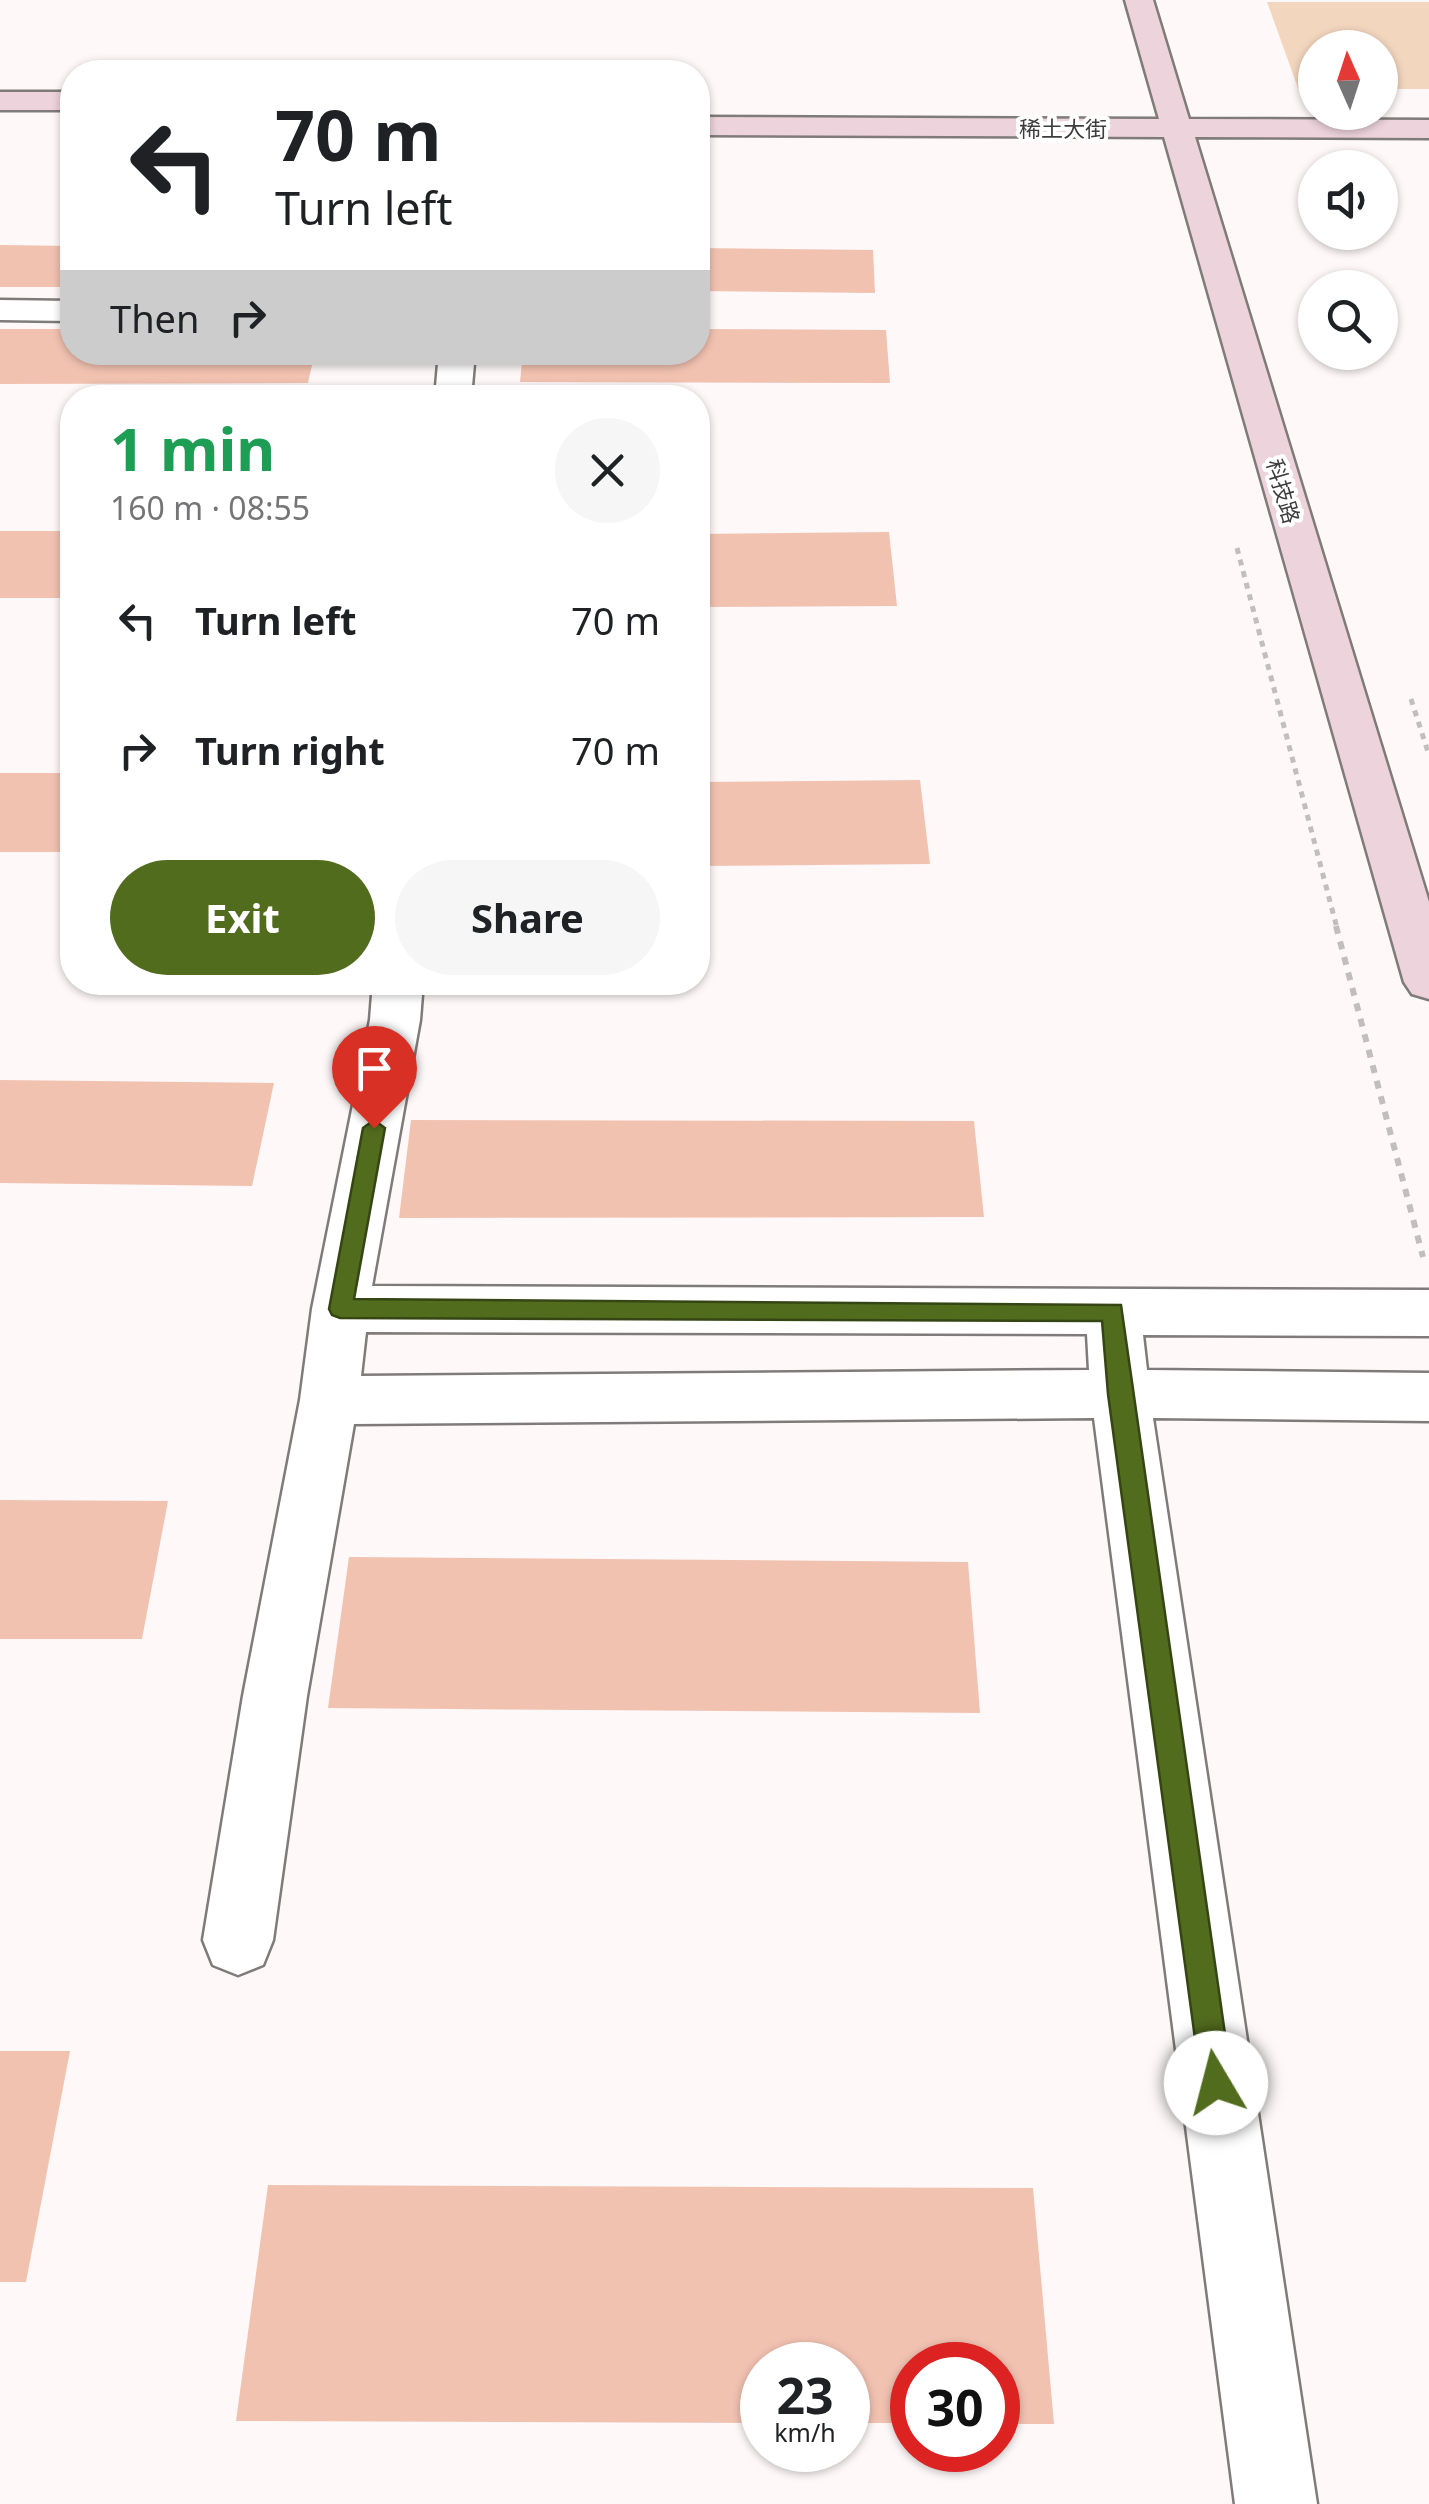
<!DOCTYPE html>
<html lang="en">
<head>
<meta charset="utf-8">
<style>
	:root { --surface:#fff; --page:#f6f6f6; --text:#202124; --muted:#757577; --accent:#526c1e }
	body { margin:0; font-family:"Noto Sans","Noto Sans SC",sans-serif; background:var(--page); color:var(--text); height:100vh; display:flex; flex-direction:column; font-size:38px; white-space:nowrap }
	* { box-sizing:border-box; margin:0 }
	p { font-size:32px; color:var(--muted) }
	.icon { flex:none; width:55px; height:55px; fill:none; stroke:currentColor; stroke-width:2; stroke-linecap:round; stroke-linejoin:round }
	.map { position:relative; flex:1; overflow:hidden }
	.panel { position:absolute; left:60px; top:385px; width:650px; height:610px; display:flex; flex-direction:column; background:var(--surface); border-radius:40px; box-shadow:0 2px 8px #0004 }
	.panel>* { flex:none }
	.banner { position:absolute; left:60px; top:60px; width:650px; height:305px; border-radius:40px; box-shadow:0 2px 8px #0004; background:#fff; color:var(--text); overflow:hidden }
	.needle { width:65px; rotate:357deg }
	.tools { position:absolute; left:1298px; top:30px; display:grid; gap:20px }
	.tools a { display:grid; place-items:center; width:100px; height:100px; border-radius:50%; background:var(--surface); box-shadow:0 2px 8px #0004; font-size:50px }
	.speed { position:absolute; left:740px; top:2342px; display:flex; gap:20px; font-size:50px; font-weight:700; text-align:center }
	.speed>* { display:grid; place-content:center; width:130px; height:130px; border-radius:50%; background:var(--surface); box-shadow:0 2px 8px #0004; line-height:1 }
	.speed small { font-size:25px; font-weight:400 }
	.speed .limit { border:15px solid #d22; background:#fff; color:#111 }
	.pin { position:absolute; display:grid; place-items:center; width:85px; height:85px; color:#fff; margin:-102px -42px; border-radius:50% 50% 50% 0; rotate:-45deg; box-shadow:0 0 10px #0007 }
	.pin .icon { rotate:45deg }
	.me { position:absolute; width:110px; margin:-55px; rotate:352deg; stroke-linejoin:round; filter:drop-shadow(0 0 8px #0008) }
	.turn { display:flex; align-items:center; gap:35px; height:210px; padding:0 50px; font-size:45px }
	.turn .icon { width:130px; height:130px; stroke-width:2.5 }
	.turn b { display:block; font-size:70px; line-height:85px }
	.then { display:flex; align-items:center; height:95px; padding:0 50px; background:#0003; gap:20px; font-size:38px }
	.round { display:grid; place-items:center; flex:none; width:105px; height:105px; border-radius:52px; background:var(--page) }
	.head { display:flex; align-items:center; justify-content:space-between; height:170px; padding:0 50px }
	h1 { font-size:60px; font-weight:700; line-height:75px; color:#1e9e55 }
	.button { display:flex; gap:20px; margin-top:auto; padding:20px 50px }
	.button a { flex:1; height:115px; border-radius:60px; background:var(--accent); color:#fff; font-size:40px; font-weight:700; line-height:115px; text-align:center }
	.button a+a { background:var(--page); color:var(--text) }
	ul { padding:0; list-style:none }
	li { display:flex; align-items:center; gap:30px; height:130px; padding:0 50px }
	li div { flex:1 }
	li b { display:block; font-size:38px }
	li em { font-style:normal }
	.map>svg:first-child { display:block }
	.green { fill:#f3d6be }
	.building { fill:#f2c2b1 }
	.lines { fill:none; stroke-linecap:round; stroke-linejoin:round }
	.street-casing { stroke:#807b7b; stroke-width:5 }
	.secondary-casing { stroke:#807b7b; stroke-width:5 }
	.path-far1 { stroke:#c3bebe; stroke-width:5; stroke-dasharray:6 6; stroke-linecap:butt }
	.path { stroke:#c3bebe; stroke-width:6; stroke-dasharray:8 8; stroke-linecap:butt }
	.street { fill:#fff; fill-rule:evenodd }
	.secondary { fill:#edd3dc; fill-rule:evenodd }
	.route { fill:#526c1e; stroke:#354614; stroke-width:2.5 }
	.labels { text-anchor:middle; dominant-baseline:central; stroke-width:8; stroke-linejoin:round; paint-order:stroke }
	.far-street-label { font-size:22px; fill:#3e3c3c; stroke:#fff }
</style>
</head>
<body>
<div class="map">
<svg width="1429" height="2504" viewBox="0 0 1429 2504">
	<rect width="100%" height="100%" fill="#fef8f8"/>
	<path class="green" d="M1267,2H1429V89H1380V48H1315V88H1298Z"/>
	<g class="building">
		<path d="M0,245L72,246V287H0Z"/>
		<path d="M698,248L873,250L875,293L698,291Z"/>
		<path d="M0,329H72V352H315L308,383L0,384Z"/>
		<path d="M698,329L886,330L890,383L520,382L523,352H698Z"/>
		<rect x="0" y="531" width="72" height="67"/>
		<path d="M889,532L897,606L698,607V534Z"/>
		<rect x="0" y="773" width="72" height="79"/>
		<path d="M920,780L930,864L698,866V782Z"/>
		<path d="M0,1080L274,1083L252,1186L0,1183Z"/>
		<path d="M411,1120L974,1121L984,1217L399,1218Z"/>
		<path d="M0,1500L168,1501L142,1639H0Z"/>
		<path d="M349,1557L968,1562L980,1713L328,1708Z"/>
		<path d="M0,2051H70L26,2282H0Z"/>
		<path d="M268,2185L1033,2188L1054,2424H998V2365H912V2423H848V2365H762V2423L236,2421Z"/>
	</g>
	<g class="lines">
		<defs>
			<g id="street">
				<path d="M0,300L72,301V321L0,320Z"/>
				<path d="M439,352H475L471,398H435Z"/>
				<path d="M373,982H423L420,1020L372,1286L1429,1290V1336L1143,1335L1147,1370L1429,1373V1421L1153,1418L1317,2504H1235L1094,1418L354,1424L307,1696L273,1940L263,1965L238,1975L213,1965L203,1940L243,1696L300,1400L312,1309L370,1020ZM366,1332L1087,1334L1089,1370L361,1376Z"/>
			</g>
			<g id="secondary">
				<path d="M1125,0H1153L1189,119L1429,120V138L1195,137L1429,902V999L1412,994L1404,982L1164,137L698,135V117L1159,119Z"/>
				<rect x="0" y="92" width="72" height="18"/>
			</g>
		</defs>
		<use href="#street" class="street-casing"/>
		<use href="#secondary" class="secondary-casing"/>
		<g class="path-far1">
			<path d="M1237,548L1337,928"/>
			<path d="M1411,699L1429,755"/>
		</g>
		<path class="path" d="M1336,926L1423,1257"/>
		<use href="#street" class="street"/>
		<use href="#secondary" class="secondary"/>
	</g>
	<path class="route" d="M374,1120L385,1128L354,1299L1121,1305L1232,2083L1227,2093L1216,2098L1206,2093L1201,2083L1108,1394L1102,1321L340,1318L332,1315L329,1309L363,1128Z"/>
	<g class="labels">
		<g class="far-street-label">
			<text x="1063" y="128">稀土大街</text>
			<text transform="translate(1284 491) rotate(74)">科技路</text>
		</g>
	</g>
</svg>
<div class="tools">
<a><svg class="needle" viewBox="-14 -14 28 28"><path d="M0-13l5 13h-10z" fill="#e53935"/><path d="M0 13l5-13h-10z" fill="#757577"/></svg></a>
<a><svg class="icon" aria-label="sound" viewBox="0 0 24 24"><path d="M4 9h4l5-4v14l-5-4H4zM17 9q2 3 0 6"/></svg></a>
<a><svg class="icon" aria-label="search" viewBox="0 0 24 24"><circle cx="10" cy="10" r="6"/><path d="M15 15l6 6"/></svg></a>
</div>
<div class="speed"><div>23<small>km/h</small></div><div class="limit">30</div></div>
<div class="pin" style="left:374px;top:1128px;background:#d93025"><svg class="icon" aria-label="arrive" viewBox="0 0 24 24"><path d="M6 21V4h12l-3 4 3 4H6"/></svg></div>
<svg class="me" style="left:1216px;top:2083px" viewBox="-20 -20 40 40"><circle r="19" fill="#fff"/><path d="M0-13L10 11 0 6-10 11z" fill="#526c1e"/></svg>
<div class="banner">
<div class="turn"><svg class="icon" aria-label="left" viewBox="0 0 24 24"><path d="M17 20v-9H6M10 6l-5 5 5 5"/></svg><div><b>70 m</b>Turn left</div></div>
<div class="then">Then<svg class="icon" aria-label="right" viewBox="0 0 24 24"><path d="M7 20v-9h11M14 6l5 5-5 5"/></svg></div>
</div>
<section class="panel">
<div class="head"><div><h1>1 min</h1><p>160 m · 08:55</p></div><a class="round"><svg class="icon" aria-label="close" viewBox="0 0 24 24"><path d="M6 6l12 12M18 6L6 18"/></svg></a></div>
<ul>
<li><svg class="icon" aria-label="left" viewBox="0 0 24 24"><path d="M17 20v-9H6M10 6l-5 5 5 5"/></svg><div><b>Turn left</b></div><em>70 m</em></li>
<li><svg class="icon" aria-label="right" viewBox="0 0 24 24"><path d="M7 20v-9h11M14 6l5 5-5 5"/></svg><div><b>Turn right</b></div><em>70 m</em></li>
</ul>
<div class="button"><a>Exit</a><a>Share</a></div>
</section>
</div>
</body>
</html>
